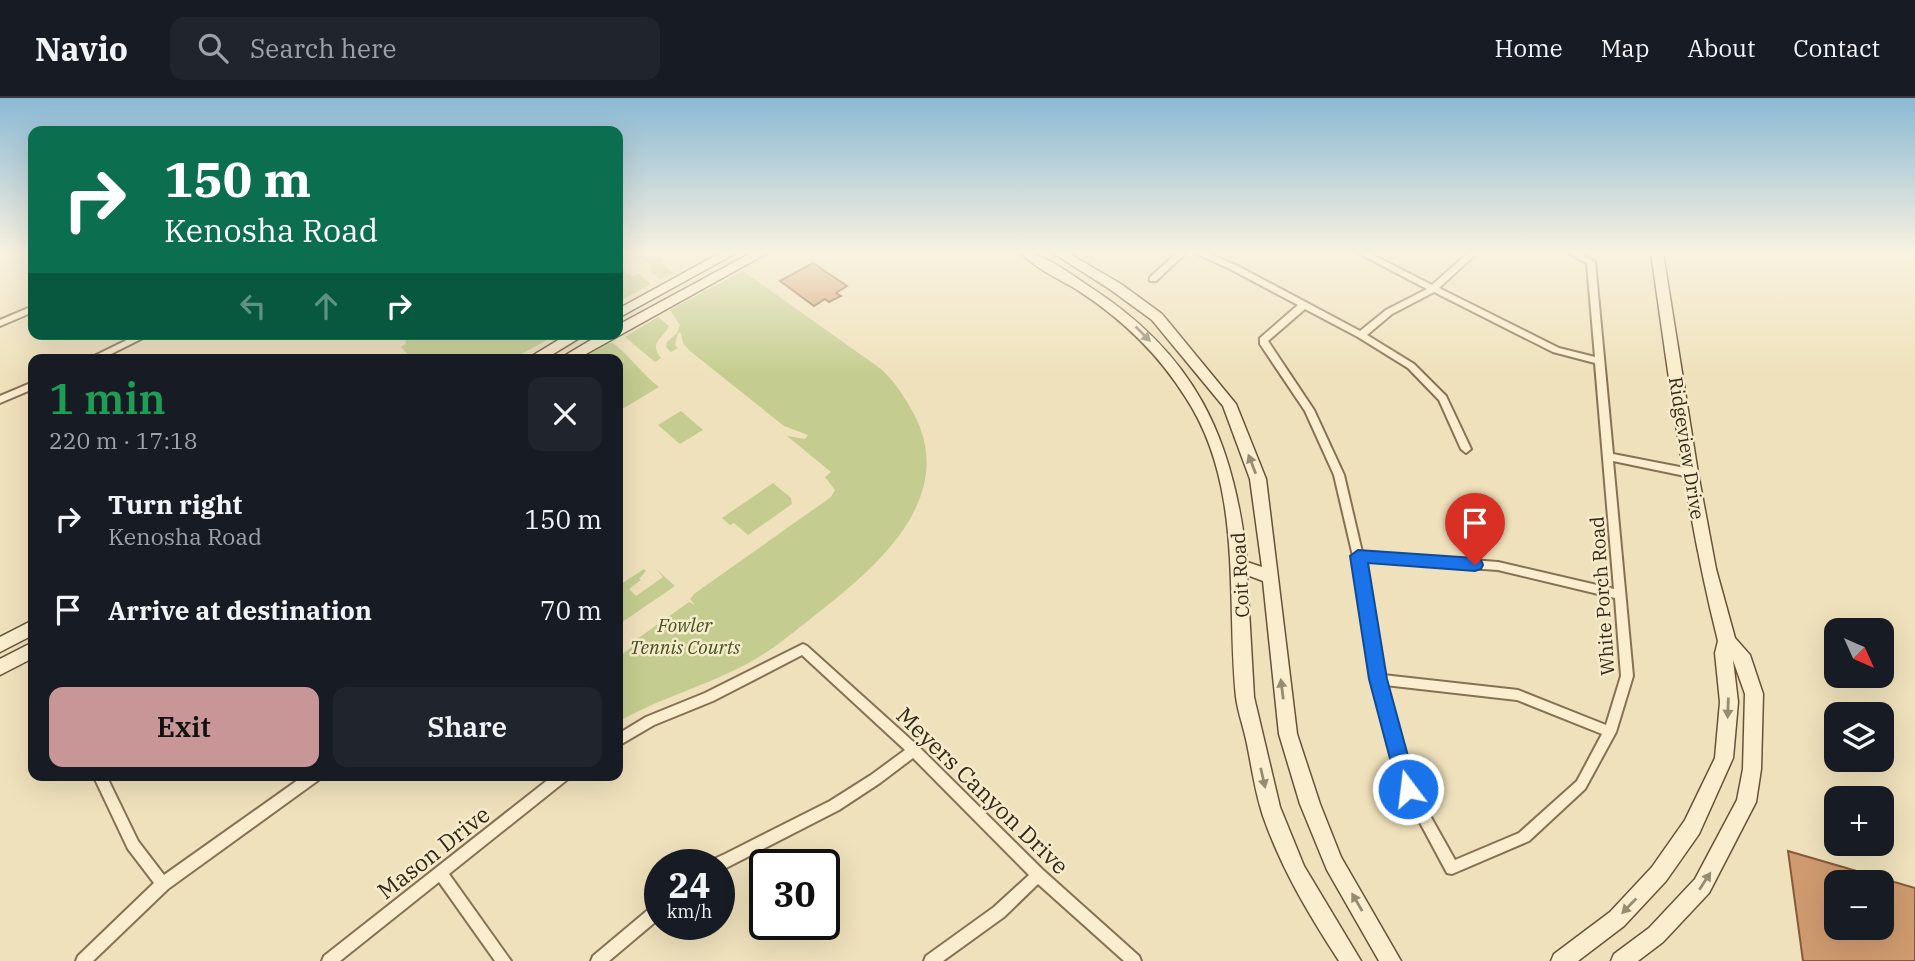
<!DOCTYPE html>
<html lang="en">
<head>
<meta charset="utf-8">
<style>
	:root { --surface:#171b24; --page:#20242c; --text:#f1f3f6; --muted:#9ea1a6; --line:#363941; --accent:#c99697 }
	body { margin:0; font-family:"IBM Plex Serif",serif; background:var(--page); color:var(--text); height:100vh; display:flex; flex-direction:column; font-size:26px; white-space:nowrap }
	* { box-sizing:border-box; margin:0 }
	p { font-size:23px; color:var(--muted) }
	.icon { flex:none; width:38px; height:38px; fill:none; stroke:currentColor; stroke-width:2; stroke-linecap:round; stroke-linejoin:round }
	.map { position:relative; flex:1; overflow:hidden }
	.panel { position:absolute; left:28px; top:256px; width:595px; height:427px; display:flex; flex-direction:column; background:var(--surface); border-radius:14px; box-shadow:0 7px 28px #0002 }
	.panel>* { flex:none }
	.banner { position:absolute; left:28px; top:28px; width:595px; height:214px; border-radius:14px; box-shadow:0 7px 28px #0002; background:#0b6e4f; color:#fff; overflow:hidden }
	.needle { width:46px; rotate:135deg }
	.tools { position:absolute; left:1824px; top:520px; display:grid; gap:14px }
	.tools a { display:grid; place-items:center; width:70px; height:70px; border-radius:14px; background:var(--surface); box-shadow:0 7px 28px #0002; font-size:35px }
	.speed { position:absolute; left:644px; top:751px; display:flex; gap:14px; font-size:35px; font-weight:700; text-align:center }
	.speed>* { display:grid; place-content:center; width:91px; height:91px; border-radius:50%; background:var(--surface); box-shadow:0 7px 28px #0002; line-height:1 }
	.speed small { font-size:18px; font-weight:400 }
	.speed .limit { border:4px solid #111; border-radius:10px; background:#fff; color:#111 }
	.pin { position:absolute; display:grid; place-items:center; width:60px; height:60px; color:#fff; margin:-72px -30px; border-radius:50% 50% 50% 0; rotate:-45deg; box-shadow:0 0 7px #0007 }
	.pin .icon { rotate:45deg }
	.me { position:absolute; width:77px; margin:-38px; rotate:345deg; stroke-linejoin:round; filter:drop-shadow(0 0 5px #0008) }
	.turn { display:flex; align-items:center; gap:24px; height:147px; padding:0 21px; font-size:32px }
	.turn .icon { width:91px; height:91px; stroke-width:2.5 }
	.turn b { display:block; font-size:49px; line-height:60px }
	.lanes { display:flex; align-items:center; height:66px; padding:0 21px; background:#0003; justify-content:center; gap:35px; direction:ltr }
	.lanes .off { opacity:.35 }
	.round { display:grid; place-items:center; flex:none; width:74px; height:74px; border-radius:14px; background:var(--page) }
	.summary { display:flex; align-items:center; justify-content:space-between; height:119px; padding:0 21px }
	h1 { font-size:42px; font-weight:600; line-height:52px; color:#1e9e55 }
	.action { display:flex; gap:14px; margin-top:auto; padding:14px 21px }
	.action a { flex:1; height:80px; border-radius:14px; background:var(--accent); color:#111; font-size:28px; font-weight:600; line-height:80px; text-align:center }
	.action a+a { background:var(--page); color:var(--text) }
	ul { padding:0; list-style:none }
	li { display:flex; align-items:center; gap:21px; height:91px; padding:0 21px }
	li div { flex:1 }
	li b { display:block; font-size:26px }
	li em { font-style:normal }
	header { display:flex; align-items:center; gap:42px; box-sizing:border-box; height:98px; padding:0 35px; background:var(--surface); border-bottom:2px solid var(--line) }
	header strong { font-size:33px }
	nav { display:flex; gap:38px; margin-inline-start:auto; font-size:24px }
	.search { width:490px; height:63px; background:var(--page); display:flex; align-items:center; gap:18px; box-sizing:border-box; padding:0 24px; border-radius:14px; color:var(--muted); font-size:26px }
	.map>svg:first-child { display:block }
	.green { fill:#c4cd8f }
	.building { fill:#cf9a6f; stroke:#865a3a; stroke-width:2; fill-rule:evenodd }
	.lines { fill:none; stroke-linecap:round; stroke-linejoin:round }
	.street-casing { stroke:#877155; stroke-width:4 }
	.secondary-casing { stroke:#685238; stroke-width:3 }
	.street { fill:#faeece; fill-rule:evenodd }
	.secondary { fill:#faeece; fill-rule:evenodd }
	.oneway { fill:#988b74 }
	.route { fill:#1a73e8; stroke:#114b97; stroke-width:2 }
	.labels { text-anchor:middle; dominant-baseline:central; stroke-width:5; stroke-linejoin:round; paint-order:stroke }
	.street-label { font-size:19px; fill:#35281a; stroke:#f6ebcb }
	.park-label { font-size:19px; font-style:italic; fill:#445220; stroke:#f6ebcb }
	.near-street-label { font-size:23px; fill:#35281a; stroke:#f6ebcb }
</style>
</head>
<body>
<header>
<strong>Navio</strong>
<div class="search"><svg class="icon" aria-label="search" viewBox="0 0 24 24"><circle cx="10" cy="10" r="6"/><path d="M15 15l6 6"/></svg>Search here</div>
<nav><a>Home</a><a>Map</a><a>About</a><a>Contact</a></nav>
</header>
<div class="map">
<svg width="1915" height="863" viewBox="0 0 1915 863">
	<rect width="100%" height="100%" fill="#efe1bb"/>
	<g class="green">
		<path d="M629,155H655L664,162L660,165L674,175L660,181L648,172L653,168L639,158L633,160Z"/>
		<path d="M618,157L624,165L619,168L632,179L639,176L651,186L618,204Z"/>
		<path d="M743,173L881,271C894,283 901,294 910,309C961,393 884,463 823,511C800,529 778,548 754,562C710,587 661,599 618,624V559L632,549L630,546L689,504L695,507L690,501L694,496L831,399L835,392L825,379L831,374L787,338L805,341L808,337L784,328L690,253L683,245L681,235H678L675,247L678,250L671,254L666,249L667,244L677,235L680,227L670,212Z"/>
		<path d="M658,219L669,228C663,241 648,244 661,260L655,264L625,239Z"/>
		<path d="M424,236H558L512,261H412L401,249L406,246L405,243Z"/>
		<path d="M610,245H613C631,259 641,275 659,289L624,310L618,306V261H581Z"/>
		<path d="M681,313L703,332L680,346L658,327Z"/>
		<path d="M773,385L791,400L792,406L748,437L734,425L730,427L722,420Z"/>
		<path d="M655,470L675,488L618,527V488L644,471L646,473L639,481L641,482L629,491L636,498L663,479Z"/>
	</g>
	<g class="building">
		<path d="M813,165L847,188L836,195L841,198L829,204L825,201L814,208L780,183Z"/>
		<path d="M1788,753L1915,790V863H1803ZM1836,784H1881V830H1836Z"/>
	</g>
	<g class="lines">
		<defs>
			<g id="street">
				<path d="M1177,155H1186L1156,183H1150V179Z"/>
				<path d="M1195,155H1207L1236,167L1360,233L1386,212L1427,191L1358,155H1369L1432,187L1468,155H1477L1439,190L1559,250L1595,259L1587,165L1568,155H1579L1595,164L1613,356L1690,371L1695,375L1690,379L1613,363L1633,578L1616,634L1585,691L1529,743L1452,776L1447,775L1402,691L1372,581L1353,458L1334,377L1305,313L1260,246V240L1298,207L1230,171ZM1434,194L1553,254L1595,265L1614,491L1498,464L1362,454L1344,377L1314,312L1268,243L1305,211L1358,239L1408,270L1439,302L1461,351L1466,355L1471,351L1446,298L1414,266L1367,237L1392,216ZM1364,463L1498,472L1615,500L1621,578L1606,627L1518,592L1383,577ZM1385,587L1517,602L1602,636L1577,683L1519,735L1455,762L1414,689Z"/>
				<path d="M33,208V214L0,228V222Z"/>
				<path d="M139,236H151L101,261H88Z"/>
				<path d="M33,284V291L0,305V298Z"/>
				<path d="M803,546L807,548L918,648L1043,772L1139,858L1141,863H1124L1038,786L1004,819L943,863H924L926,858L994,809L1029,777L913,660L880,685L839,712L724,771L719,772V766H713L714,761L725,756L830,703L871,677L905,652L802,557L713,603L654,627L618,648V636L646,619L705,595Z"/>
				<path d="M93,677H106L138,743L164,777L305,677H322L320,681L168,791L93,863H76L78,858L154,785L128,751Z"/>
				<path d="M554,677H570L568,681L449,776L511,863H495L439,784L340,863H322L324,858Z"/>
				<path d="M660,804V820L609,863H591L593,858L655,806Z"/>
			</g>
			<g id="secondary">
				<path d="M720,155H736L618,220V211Z"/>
				<path d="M751,155H767L577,261H559L601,236H618V227Z"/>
				<path d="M1021,155C1045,155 1067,174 1087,187C1195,256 1234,339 1247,464L1262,469L1250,381L1223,308L1152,222L1111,192L1053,155H1068L1121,186L1162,216L1236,306L1266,381L1297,636L1320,706L1341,759L1401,863H1379L1327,772L1300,706L1279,636L1263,483L1247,477L1254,599L1280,709L1304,768L1361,863H1339C1309,817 1281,770 1263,718C1255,694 1252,670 1247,646C1244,630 1238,615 1236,599C1226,500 1244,389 1186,300C1158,255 1123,222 1079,193C1060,181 1036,171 1021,155Z"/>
				<path d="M1651,155H1663L1698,375L1716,471L1735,540L1750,557L1763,596L1761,671L1756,704L1709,795L1663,844L1638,863H1611L1614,856L1649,830L1695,781L1737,702L1743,671L1745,596L1733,562L1738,604L1733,660L1699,736L1666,783L1624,828L1578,863H1551L1554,856L1610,814L1652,769L1685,722L1715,660L1720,604L1715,555L1718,543C1686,416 1670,285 1651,155Z"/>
				<path d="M568,236H586L545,261H527Z"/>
				<path d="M33,522V537L0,554V539Z"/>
				<path d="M33,544V560L0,577V561Z"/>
			</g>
		</defs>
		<use href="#street" class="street-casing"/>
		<use href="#secondary" class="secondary-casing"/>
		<use href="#street" class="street"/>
		<use href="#secondary" class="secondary"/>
	</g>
	<defs><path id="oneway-solid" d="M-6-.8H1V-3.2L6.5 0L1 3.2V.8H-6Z" transform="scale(1.75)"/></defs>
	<g class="oneway">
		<use href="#oneway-solid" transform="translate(1143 236) rotate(45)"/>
		<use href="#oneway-solid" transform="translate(1252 366) rotate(-111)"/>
		<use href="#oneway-solid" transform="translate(1282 591) rotate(-97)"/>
		<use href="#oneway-solid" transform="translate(1728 610) rotate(92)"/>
		<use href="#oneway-solid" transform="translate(1263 680) rotate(77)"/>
		<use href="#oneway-solid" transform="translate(1705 783) rotate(-57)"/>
		<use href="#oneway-solid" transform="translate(1357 804) rotate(-120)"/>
		<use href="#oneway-solid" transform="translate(1629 808) rotate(134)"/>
	</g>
	<linearGradient id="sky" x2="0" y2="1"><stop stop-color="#8bb9d4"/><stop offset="0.56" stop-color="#f8f2e0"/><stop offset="1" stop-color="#f8f2e0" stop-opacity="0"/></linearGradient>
	<rect width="1915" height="276" fill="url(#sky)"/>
	<path class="route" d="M1358,452L1475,460L1481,462L1483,467L1481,471L1475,473L1368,465L1387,581L1417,691L1415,697L1408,700L1401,697L1398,691L1369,581L1350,458Z"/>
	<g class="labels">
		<g class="street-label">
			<text transform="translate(1687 350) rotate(81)">Ridgeview Drive</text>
			<text transform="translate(1240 477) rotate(-93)">Coit Road</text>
			<text transform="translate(1602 498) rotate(-94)">White Porch Road</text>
		</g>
		<g class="park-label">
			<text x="685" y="527">Fowler<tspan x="685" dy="22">Tennis Courts</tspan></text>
		</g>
		<g class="near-street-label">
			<text transform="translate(983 692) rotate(44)">Meyers Canyon Drive</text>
			<text transform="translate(433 754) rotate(-38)">Mason Drive</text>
		</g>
	</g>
</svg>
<div class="tools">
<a><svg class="needle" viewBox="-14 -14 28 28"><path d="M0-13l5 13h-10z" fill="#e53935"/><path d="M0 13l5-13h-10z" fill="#9ea1a6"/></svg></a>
<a><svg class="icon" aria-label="layers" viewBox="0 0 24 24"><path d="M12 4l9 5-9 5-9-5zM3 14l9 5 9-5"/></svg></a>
<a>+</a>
<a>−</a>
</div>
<div class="speed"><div>24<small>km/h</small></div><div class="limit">30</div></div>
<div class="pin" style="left:1475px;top:467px;background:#d93025"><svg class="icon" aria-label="arrive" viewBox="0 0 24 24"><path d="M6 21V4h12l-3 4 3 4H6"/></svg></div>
<svg class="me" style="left:1408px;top:691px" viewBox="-20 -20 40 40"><circle r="17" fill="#1a73e8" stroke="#fff" stroke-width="3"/><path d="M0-11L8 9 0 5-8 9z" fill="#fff"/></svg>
<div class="banner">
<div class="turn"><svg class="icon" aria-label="right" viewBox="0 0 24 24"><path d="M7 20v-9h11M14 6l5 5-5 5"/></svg><div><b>150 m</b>Kenosha Road</div></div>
<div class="lanes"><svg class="icon off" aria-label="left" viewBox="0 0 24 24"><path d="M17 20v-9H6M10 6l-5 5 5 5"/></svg><svg class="icon off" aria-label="ahead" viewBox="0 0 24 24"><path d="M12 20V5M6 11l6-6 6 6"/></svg><svg class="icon" aria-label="right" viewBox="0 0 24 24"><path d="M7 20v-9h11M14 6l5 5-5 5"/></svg></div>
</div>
<section class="panel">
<div class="summary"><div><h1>1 min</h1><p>220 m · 17:18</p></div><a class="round"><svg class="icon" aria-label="close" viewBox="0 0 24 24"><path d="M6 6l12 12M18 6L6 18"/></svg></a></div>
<ul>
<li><svg class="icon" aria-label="right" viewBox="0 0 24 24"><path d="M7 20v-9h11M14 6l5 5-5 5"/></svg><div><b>Turn right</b><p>Kenosha Road</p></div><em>150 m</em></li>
<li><svg class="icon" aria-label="arrive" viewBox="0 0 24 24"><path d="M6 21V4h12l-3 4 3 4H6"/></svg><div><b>Arrive at destination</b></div><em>70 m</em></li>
</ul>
<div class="action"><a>Exit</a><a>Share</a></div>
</section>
</div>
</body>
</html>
